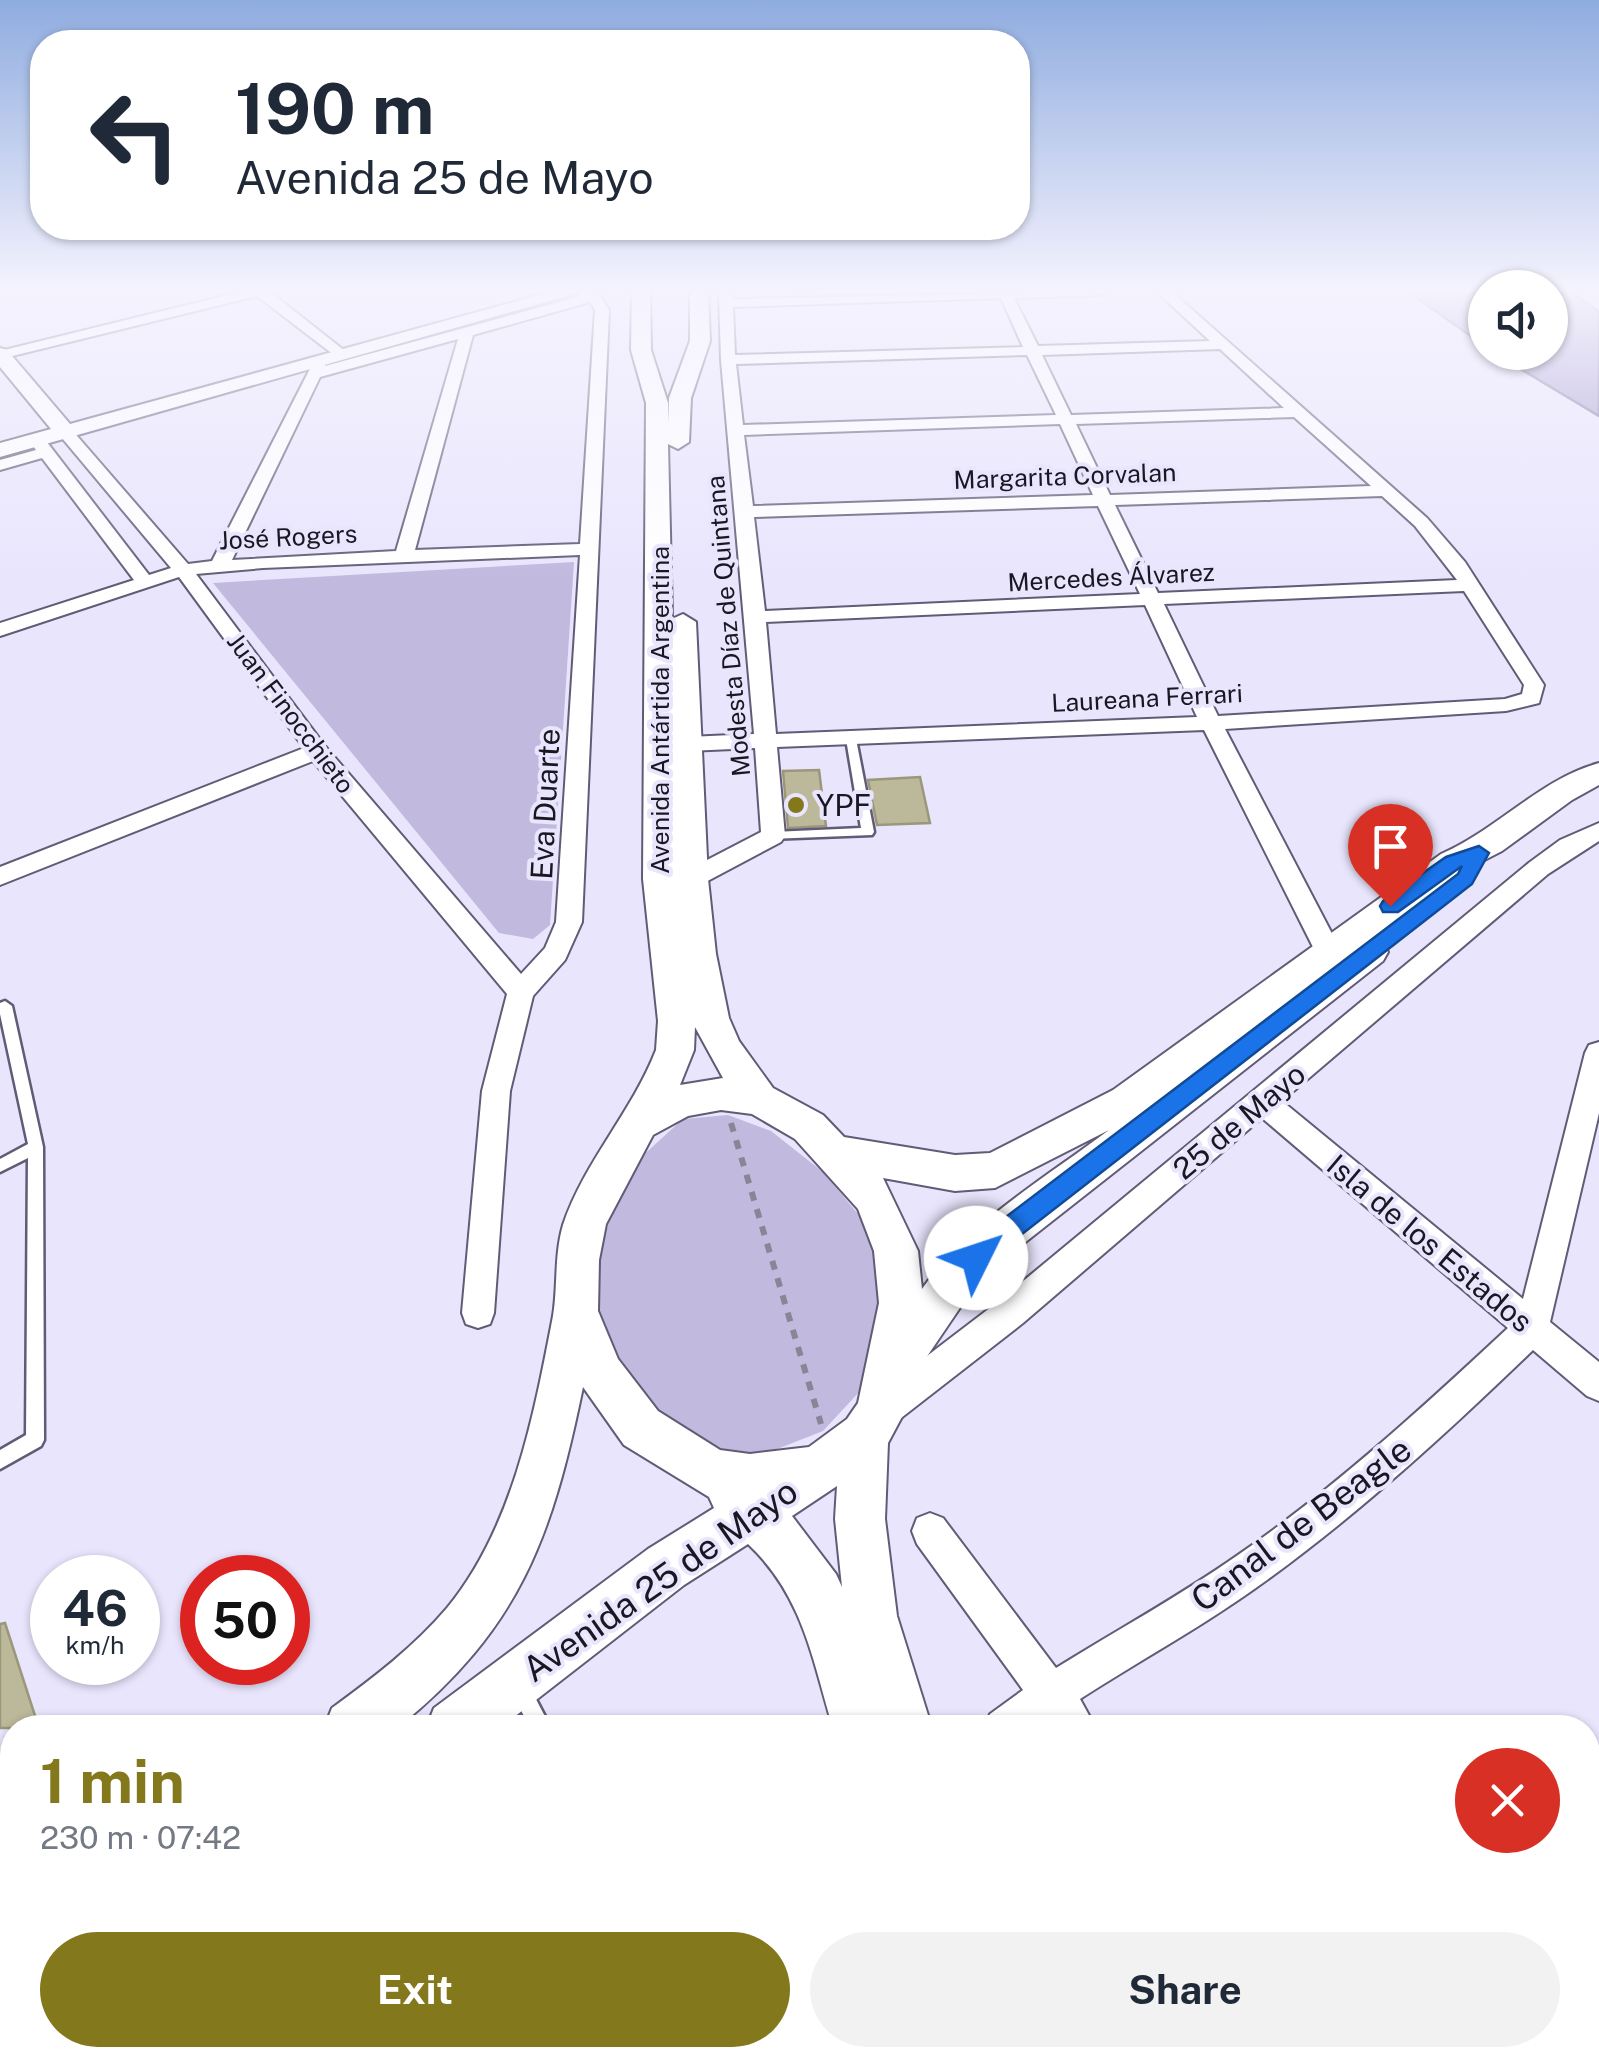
<!DOCTYPE html>
<html lang="en">
<head>
<meta charset="utf-8">
<style>
	:root { --surface:#fff; --page:#f2f2f3; --text:#1f2937; --muted:#747a83; --accent:#84781c }
	body { margin:0; font-family:"Public Sans",sans-serif; background:var(--page); color:var(--text); height:100vh; display:flex; flex-direction:column; font-size:38px; white-space:nowrap }
	* { box-sizing:border-box; margin:0 }
	p { font-size:32px; color:var(--muted) }
	.icon { flex:none; width:55px; height:55px; fill:none; stroke:currentColor; stroke-width:2; stroke-linecap:round; stroke-linejoin:round }
	.map { position:relative; flex:1; overflow:hidden }
	.panel { position:absolute; left:0px; top:1715px; width:1600px; height:352px; display:flex; flex-direction:column; background:var(--surface); border-radius:40px 40px 0 0; box-shadow:0 2px 8px #0004 }
	.panel>* { flex:none }
	.guide { position:absolute; left:30px; top:30px; width:1000px; height:210px; border-radius:40px; box-shadow:0 2px 8px #0004; background:#fff; color:var(--text); overflow:hidden }
	.controls { position:absolute; left:1468px; top:270px; display:grid; gap:20px }
	.controls a { display:grid; place-items:center; width:100px; height:100px; border-radius:50%; background:var(--surface); box-shadow:0 2px 8px #0004; font-size:50px }
	.speed { position:absolute; left:30px; top:1555px; display:flex; gap:20px; font-size:50px; font-weight:700; text-align:center }
	.speed>* { display:grid; place-content:center; width:130px; height:130px; border-radius:50%; background:var(--surface); box-shadow:0 2px 8px #0004; line-height:1 }
	.speed small { font-size:25px; font-weight:400 }
	.speed .limit { border:15px solid #d22; background:#fff; color:#111 }
	.pin { position:absolute; display:grid; place-items:center; width:85px; height:85px; color:#fff; margin:-102px -42px; border-radius:50% 50% 50% 0; rotate:-45deg; box-shadow:0 0 10px #0007 }
	.pin .icon { rotate:45deg }
	.me { position:absolute; width:110px; margin:-55px; rotate:49deg; stroke-linejoin:round; filter:drop-shadow(0 0 8px #0008) }
	.turn { display:flex; align-items:center; gap:35px; height:210px; padding:0 40px; font-size:45px }
	.turn .icon { width:130px; height:130px; stroke-width:2.5 }
	.turn b { display:block; font-size:70px; line-height:85px }
	.round { display:grid; place-items:center; flex:none; width:105px; height:105px; border-radius:52px; background:var(--page) }
	.head { display:flex; align-items:center; justify-content:space-between; height:170px; padding:0 40px }
	h1 { font-size:60px; font-weight:700; line-height:75px; color:var(--accent) }
	.primary-button { display:flex; gap:20px; margin-top:auto; padding:20px 40px }
	.primary-button a { flex:1; height:115px; border-radius:60px; background:var(--accent); color:#fff; font-size:40px; font-weight:700; line-height:115px; text-align:center }
	.primary-button a+a { background:var(--page); color:var(--text) }
	.map>svg:first-child { display:block }
	.green { fill:#c1b9de }
	.water { fill:#aa9fd2; stroke:#7e769d; stroke-width:2.5 }
	.building { fill:#bcb89a; stroke:#9b977a; stroke-width:2.5 }
	.lines { fill:none; stroke-linecap:round; stroke-linejoin:round }
	.lane-casing { stroke:#615b75; stroke-width:5 }
	.street-casing { stroke:#615b75; stroke-width:4 }
	.secondary-casing { stroke:#615b75; stroke-width:4 }
	.path { stroke:#888597; stroke-width:6; stroke-dasharray:9 9; stroke-linecap:butt }
	.lane { fill:#fff; fill-rule:evenodd }
	.street { fill:#fff; fill-rule:evenodd }
	.secondary { fill:#fff; fill-rule:evenodd }
	.route { fill:#1a73e8; stroke:#114b97; stroke-width:2.5 }
	.poi-dot { fill:#84781c; stroke:#e9e5fd; stroke-width:4 }
	.labels { text-anchor:middle; dominant-baseline:central; stroke-width:8; stroke-linejoin:round; paint-order:stroke }
	.far-street-label { font-size:25px; fill:#191721; stroke:#e9e5fd }
	.street-label { font-size:30px; fill:#191721; stroke:#e9e5fd }
	.poi-label { font-size:30px; fill:#191721; stroke:#e9e5fd; text-anchor:start }
	.near-street-label { font-size:35px; fill:#191721; stroke:#e9e5fd }
</style>
</head>
<body>
<div class="map">
<svg width="1599" height="2066" viewBox="0 0 1599 2066">
	<rect width="100%" height="100%" fill="#e9e5fd"/>
	<g class="green">
		<path d="M574,562L550,925L533,939L499,933L213,583Z"/>
		<path d="M728,1115L771,1131L823,1172L873,1232L886,1307L861,1390L823,1431L767,1453L714,1452L675,1429L636,1393L597,1312V1260L616,1200L640,1158L683,1119Z"/>
	</g>
	<g class="water">
		<path d="M1407,291H1485V346Z"/>
		<path d="M1550,291H1570L1599,312V416L1494,353L1550,352Z"/>
	</g>
	<g class="building">
		<path d="M819,770L826,826L788,828L783,771Z"/>
		<path d="M920,777L930,823L877,825L868,780Z"/>
		<path d="M5,1623L39,1728H0V1624Z"/>
	</g>
	<g class="lines">
		<defs>
			<g id="lane">
				<path d="M851,736L856,739L874,832L872,835L769,839L767,836L773,832L861,828L846,739Z"/>
				<path d="M5,1001L12,1006L43,1147L44,1440L41,1446L0,1469V1450L26,1435L28,1158L0,1172V1159L28,1144L0,1014V1003Z"/>
				<path d="M520,1679L527,1682L551,1728H530L510,1689L513,1682Z"/>
			</g>
			<g id="street">
				<path d="M244,291H269L350,355L338,358L257,296L0,359V351Z"/>
				<path d="M573,291L599,294L609,310L582,922L565,960L533,996L510,1091L494,1313L490,1324L478,1328L466,1324L462,1313L482,1091L507,994L313,761L0,885V867L304,748L179,577L0,636V623L134,580L42,458L0,470V460L36,450L29,440L43,437L149,575L171,568L57,432L71,429L188,564L212,561L315,359H325V366L581,296ZM590,302L595,310L580,544L415,550L473,335ZM458,339L396,551L232,560L320,377ZM580,555L556,922L545,948L521,974L325,746L196,574L263,568Z"/>
				<path d="M719,291H733V299L1107,291L1100,295L1014,298L1038,346L1210,341L1156,291H1171L1427,518L1465,562L1544,685L1539,703L1506,711L1225,729L1341,951L1337,958H1319L1315,951L1204,730L777,747L785,836L781,842L700,885H682L679,879L682,873L761,832L755,748L688,751L677,744L688,737L754,734L721,360ZM1001,298L1023,347L735,355L733,307ZM1220,349L1284,408L1071,415L1042,355ZM1027,355L1056,415L743,425L736,364ZM1294,417L1371,486L1110,495L1076,424ZM1060,424L1093,495L753,506L744,435ZM1382,496L1415,526L1457,580L1158,593L1115,505ZM1098,506L1140,594L765,611L754,517ZM1464,591L1524,685L1522,694L1505,699L1218,716L1164,604ZM1145,605L1197,717L776,734L766,622Z"/>
				<path d="M1599,823V841L1548,874L1282,1101L1523,1299L1585,1053L1589,1045L1599,1042V1113L1550,1322L1599,1362V1401L1587,1396L1533,1350C1449,1431 1362,1511 1267,1580C1207,1624 1142,1659 1080,1699L1096,1728H1051L1047,1722L1038,1728H984L990,1714L1023,1690L917,1544L912,1531L917,1518L930,1513L943,1518L1056,1668C1117,1630 1180,1596 1238,1555C1335,1488 1422,1408 1508,1328L1262,1118L1023,1323L892,1425L880,1430L868,1425L863,1413L868,1401L999,1301L1530,862L1560,840Z"/>
				<path d="M1599,1860V1916L1588,1921V1865Z"/>
				<path d="M1033,2055H1079L1083,2066H1035Z"/>
				<path d="M1302,2055H1352L1357,2066H1306Z"/>
				<path d="M1455,2055H1504L1500,2066H1450Z"/>
			</g>
			<g id="secondary">
				<path d="M554,291H585L0,457V443L51,429L0,367V348L7,350L70,424Z"/>
				<path d="M632,291H650L651,350L668,403V423L669,398L690,341V291H708L710,341L691,398L689,442L678,449L668,444L672,619L683,614L696,622L708,879L716,954L729,1018L739,1041L773,1088L823,1115L844,1137L955,1155L990,1153L1113,1090L1441,854C1497,830 1540,779 1599,763V785L1572,800L1502,851L1465,870L1372,939L1383,943L1388,952L1383,961L1014,1251L970,1293L909,1383L904,1413L888,1443L885,1519L897,1616L932,1728H833C812,1658 803,1596 748,1544L684,1585L500,1728H426L434,1708L648,1549L714,1508L709,1497L624,1445L583,1387C552,1537 520,1629 397,1728H324L332,1708C373,1678 414,1647 447,1608C513,1528 534,1415 553,1316C558,1286 554,1256 563,1225C584,1162 632,1112 656,1050L658,1021L643,879L646,403L631,350ZM695,1027L723,1078L680,1085L694,1050ZM721,1110L752,1114L795,1139L858,1209L874,1251L879,1303L858,1403L847,1419L809,1447L750,1454L720,1450L658,1411L618,1359L598,1311L599,1260L606,1224L653,1135L688,1116ZM1109,1130C1045,1178 968,1223 922,1289L918,1251L883,1178L955,1191L995,1188ZM837,1486L835,1519L842,1587L836,1574L792,1516Z"/>
				<path d="M12,1955V2022L0,2027V1960Z"/>
				<path d="M12,2036V2055H72L67,2066H0L3,2043Z"/>
				<path d="M914,2055H1035L1038,2066H917Z"/>
			</g>
		</defs>
		<use href="#lane" class="lane-casing"/>
		<use href="#street" class="street-casing"/>
		<use href="#secondary" class="secondary-casing"/>
		<path class="path" d="M731,1123L821,1424"/>
		<use href="#lane" class="lane"/>
		<use href="#street" class="street"/>
		<use href="#secondary" class="secondary"/>
	</g>
	<linearGradient id="sky" x2="0" y2="1"><stop stop-color="#8facdf"/><stop offset="0.5" stop-color="#f5f3fe"/><stop offset="1" stop-color="#f5f3fe" stop-opacity="0"/></linearGradient>
	<rect width="1599" height="581" fill="url(#sky)"/>
	<path class="route" d="M1479,846L1489,853L1472,884L1008,1245L986,1267L976,1270L967,1267L963,1258L990,1229L1458,874L1462,866L1398,912H1383L1380,906L1383,901L1446,857Z"/>
	<circle class="poi-dot" cx="796" cy="805" r="10"/>
	<g class="labels">
		<g class="far-street-label">
			<text transform="translate(1065 476) rotate(-2)">Margarita Corvalan</text>
			<text transform="translate(288 537) rotate(-3)">José Rogers</text>
			<text transform="translate(1111 577) rotate(-3)">Mercedes Álvarez</text>
			<text transform="translate(728 626) rotate(-95)">Modesta Díaz de Quintana</text>
			<text transform="translate(1147 698) rotate(-3)">Laureana Ferrari</text>
			<text transform="translate(660 710) rotate(-90)">Avenida Antártida Argentina</text>
			<text transform="translate(291 713) rotate(53)">Juan Finocchieto</text>
		</g>
		<g class="street-label">
			<text transform="translate(545 804) rotate(-87)">Eva Duarte</text>
			<text transform="translate(1239 1121) rotate(-40)">25 de Mayo</text>
			<text transform="translate(1430 1243) rotate(40)">Isla de los Estados</text>
		</g>
		<g class="poi-label">
			<text x="816" y="805">YPF</text>
		</g>
		<g class="near-street-label">
			<text transform="translate(1301 1524) rotate(-37)">Canal de Beagle</text>
			<text transform="translate(660 1580) rotate(-35)">Avenida 25 de Mayo</text>
		</g>
	</g>
</svg>
<div class="controls">
<a><svg class="icon" aria-label="sound" viewBox="0 0 24 24"><path d="M4 9h4l5-4v14l-5-4H4zM17 9q2 3 0 6"/></svg></a>
</div>
<div class="speed"><div>46<small>km/h</small></div><div class="limit">50</div></div>
<div class="pin" style="left:1390px;top:906px;background:#d93025"><svg class="icon" aria-label="arrive" viewBox="0 0 24 24"><path d="M6 21V4h12l-3 4 3 4H6"/></svg></div>
<svg class="me" style="left:976px;top:1258px" viewBox="-20 -20 40 40"><circle r="19" fill="#fff"/><path d="M0-13L10 11 0 6-10 11z" fill="#1a73e8"/></svg>
<div class="guide">
<div class="turn"><svg class="icon" aria-label="left" viewBox="0 0 24 24"><path d="M17 20v-9H6M10 6l-5 5 5 5"/></svg><div><b>190 m</b>Avenida 25 de Mayo</div></div>
</div>
<section class="panel">
<div class="head"><div><h1>1 min</h1><p>230 m · 07:42</p></div><a class="round" style="background:#d93025;color:#fff"><svg class="icon" aria-label="close" viewBox="0 0 24 24"><path d="M6 6l12 12M18 6L6 18"/></svg></a></div>
<div class="primary-button"><a>Exit</a><a>Share</a></div>
</section>
</div>
</body>
</html>
